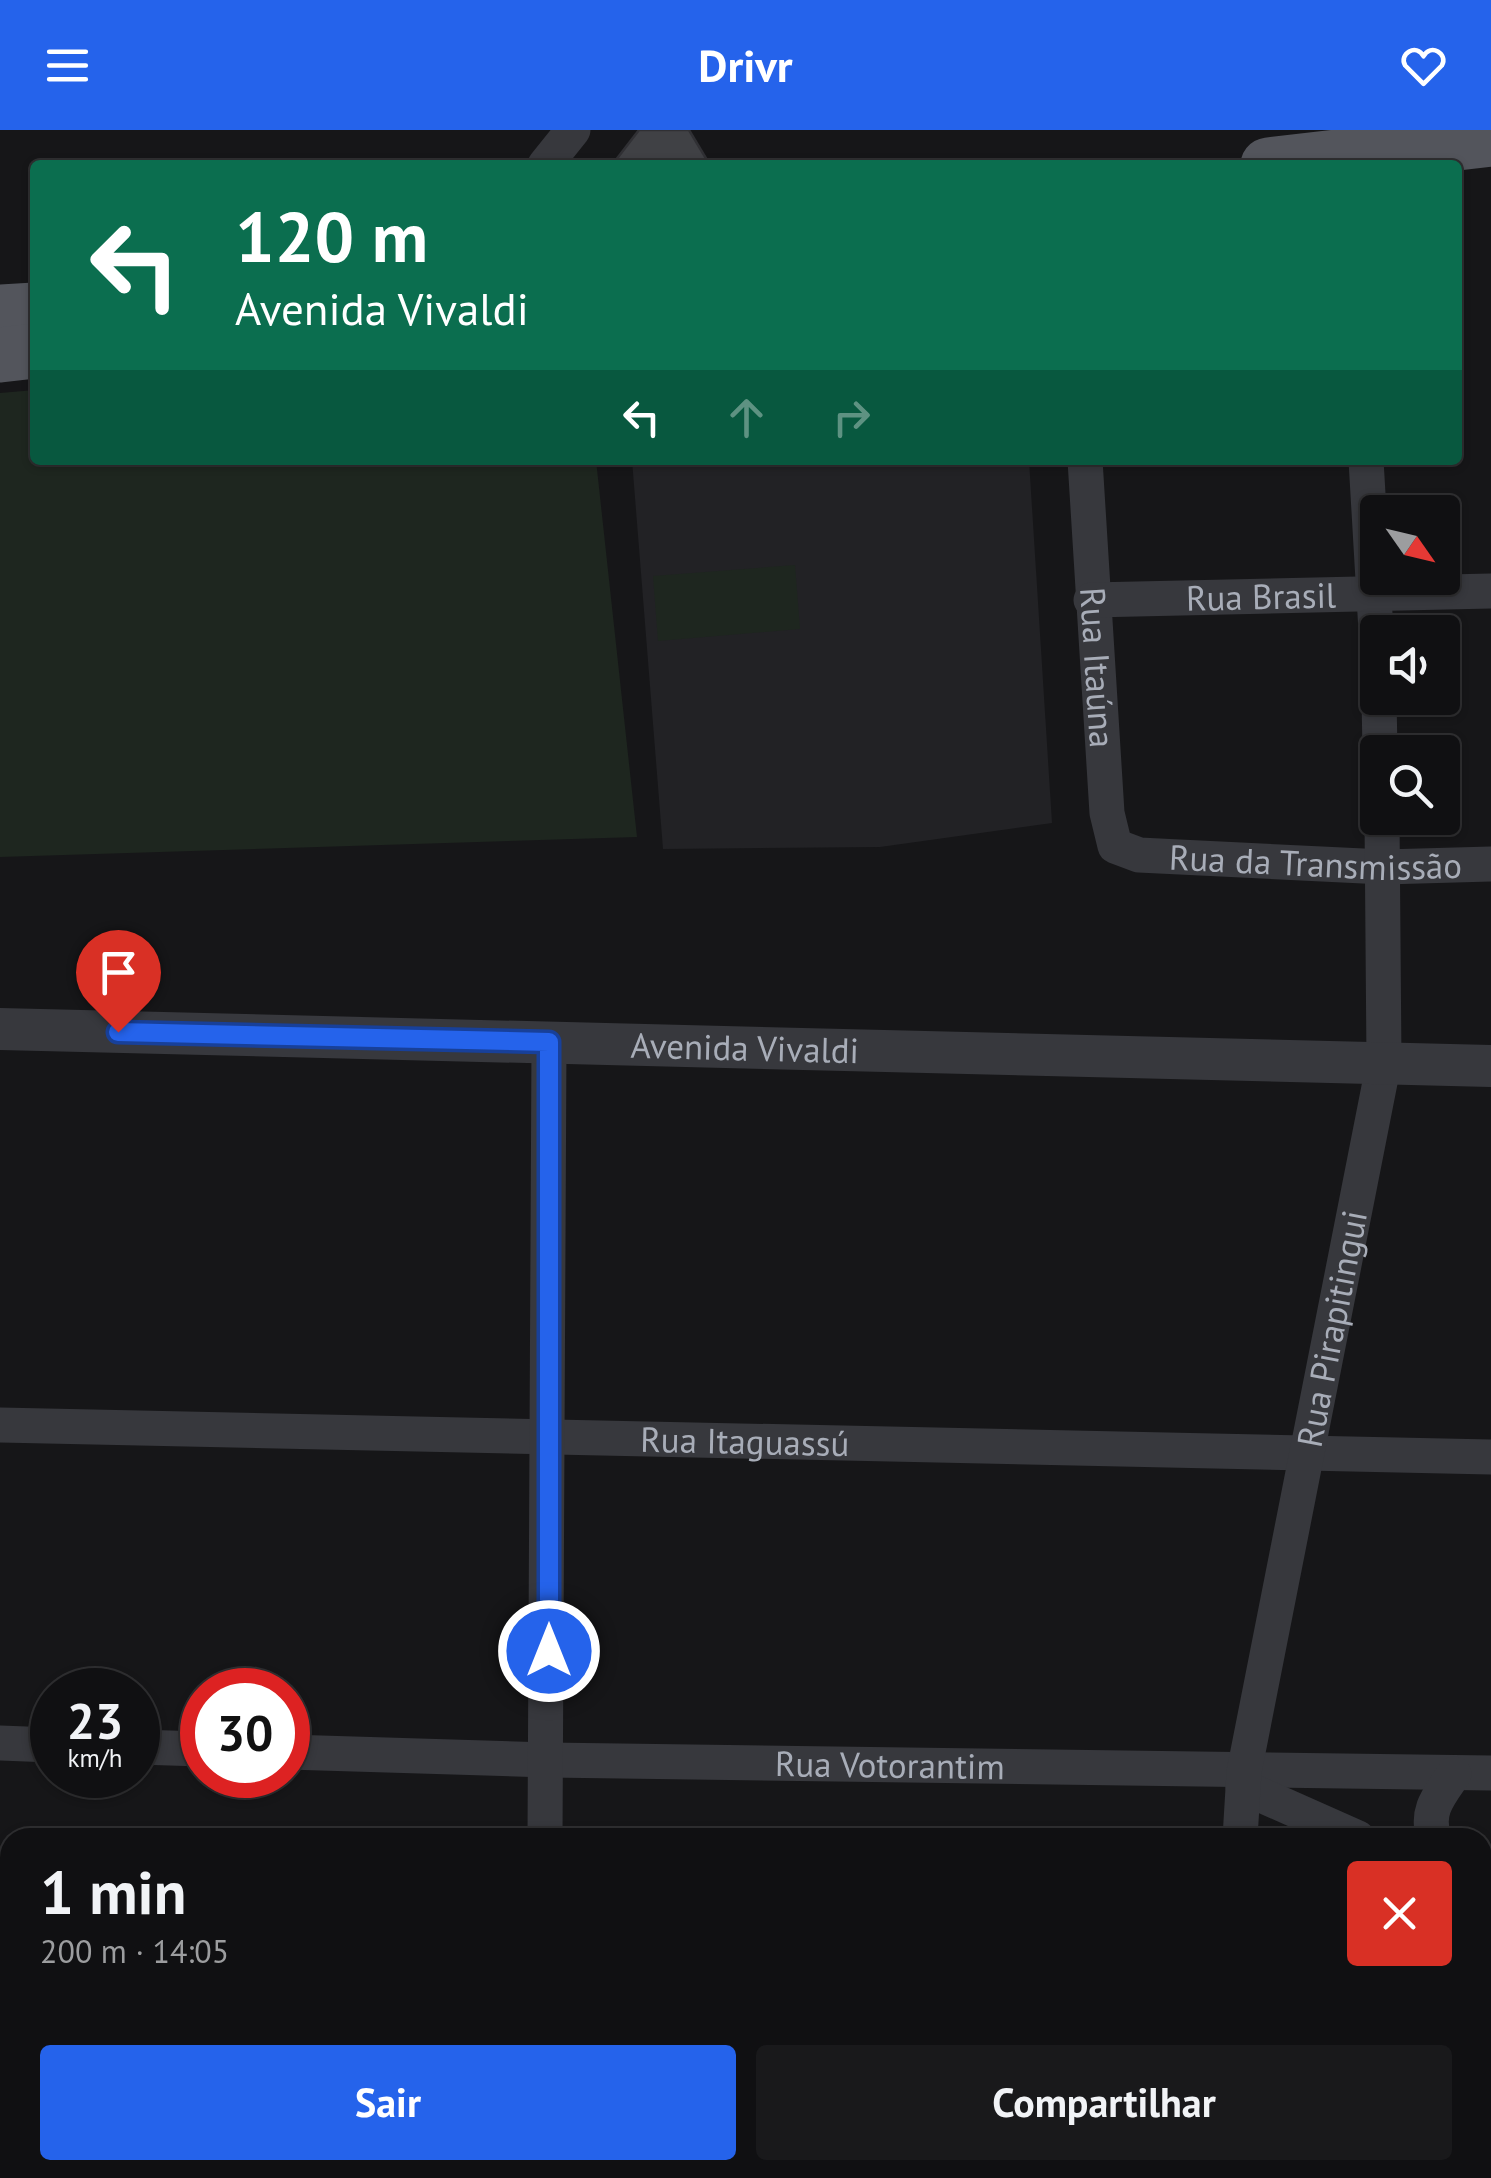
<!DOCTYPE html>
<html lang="pt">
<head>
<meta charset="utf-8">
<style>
	:root { --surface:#101012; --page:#19191b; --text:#f1f3f6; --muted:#9c9d9f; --line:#303032; --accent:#2563eb }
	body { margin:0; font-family:"PT Sans",sans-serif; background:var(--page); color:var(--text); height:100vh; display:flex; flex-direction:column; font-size:38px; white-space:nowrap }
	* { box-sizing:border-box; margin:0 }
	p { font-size:32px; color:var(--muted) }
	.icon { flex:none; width:55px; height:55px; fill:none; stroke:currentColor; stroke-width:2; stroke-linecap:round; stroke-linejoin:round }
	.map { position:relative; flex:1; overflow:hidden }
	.details { position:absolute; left:0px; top:1698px; width:1492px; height:352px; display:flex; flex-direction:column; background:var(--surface); border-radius:30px 30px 0 0; box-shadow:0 2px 8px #0004,0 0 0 2px var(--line) }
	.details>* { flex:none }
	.guide { position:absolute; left:30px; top:30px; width:1432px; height:305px; border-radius:10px; box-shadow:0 2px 8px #0004,0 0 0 2px var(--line); background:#0b6e4f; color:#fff; overflow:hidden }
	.needle { width:65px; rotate:124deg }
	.fabs { position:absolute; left:1360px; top:365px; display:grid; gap:20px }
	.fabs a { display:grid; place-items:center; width:100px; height:100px; border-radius:10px; background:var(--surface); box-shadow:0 2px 8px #0004,0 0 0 2px var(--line); font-size:50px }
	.speed { position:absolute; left:30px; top:1538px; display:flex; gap:20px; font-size:50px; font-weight:700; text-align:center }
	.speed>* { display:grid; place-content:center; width:130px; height:130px; border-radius:50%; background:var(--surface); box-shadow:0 2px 8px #0004,0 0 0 2px var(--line); line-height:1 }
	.speed small { font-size:25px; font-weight:400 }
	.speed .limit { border:15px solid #d22; background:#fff; color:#111 }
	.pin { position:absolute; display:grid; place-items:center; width:85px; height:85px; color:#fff; margin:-102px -42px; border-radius:50% 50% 50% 0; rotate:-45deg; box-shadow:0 0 10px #0007 }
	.pin .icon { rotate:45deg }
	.me { position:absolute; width:110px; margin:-55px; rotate:0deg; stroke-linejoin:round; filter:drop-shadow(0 0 8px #0008) }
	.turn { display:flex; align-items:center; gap:35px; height:210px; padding:0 40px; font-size:45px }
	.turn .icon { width:130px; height:130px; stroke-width:2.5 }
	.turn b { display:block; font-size:70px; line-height:85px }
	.lanes { display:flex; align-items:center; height:95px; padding:0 40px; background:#0003; justify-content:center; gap:50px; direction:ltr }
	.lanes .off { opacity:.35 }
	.round { display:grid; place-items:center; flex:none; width:105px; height:105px; border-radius:10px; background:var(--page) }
	.head { display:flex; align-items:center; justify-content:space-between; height:170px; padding:0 40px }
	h1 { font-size:60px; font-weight:600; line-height:75px }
	.cta { display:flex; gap:20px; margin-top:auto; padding:20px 40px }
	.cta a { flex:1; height:115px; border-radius:10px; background:var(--accent); color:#fff; font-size:40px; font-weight:600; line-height:115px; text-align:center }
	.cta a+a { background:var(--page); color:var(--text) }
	header { display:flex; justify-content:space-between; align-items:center; height:130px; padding:0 40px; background:var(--accent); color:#fff; font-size:45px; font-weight:600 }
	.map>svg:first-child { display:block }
	.built { fill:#222225 }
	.green { fill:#1e261f }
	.building { fill:#404145; stroke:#303034; stroke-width:2.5 }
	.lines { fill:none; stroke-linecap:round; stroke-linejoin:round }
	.minor { stroke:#37383d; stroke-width:35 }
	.tertiary { stroke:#37383d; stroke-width:42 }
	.primary { stroke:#53555c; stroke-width:55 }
	.route-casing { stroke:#184099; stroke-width:25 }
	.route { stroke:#2563eb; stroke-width:18 }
	.labels { text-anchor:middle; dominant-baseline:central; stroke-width:10; stroke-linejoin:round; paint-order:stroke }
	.street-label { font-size:35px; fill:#a8adb8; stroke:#111113 }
</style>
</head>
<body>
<header><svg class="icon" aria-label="menu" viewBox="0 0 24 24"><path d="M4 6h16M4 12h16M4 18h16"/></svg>Drivr<svg class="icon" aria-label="heart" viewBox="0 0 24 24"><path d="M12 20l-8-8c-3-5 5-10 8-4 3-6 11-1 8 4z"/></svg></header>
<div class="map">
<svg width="1491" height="2048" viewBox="0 0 1491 2048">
	<rect width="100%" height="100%" fill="#161618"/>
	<path class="built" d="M632,330H1029L1052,693L880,717L663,719Z"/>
	<g class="green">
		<path d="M35,260V330H596L637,707L0,727V263Z"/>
		<path d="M795,435L800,499L658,511L653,446Z"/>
	</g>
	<path class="building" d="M639,0H689L710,35H612Z"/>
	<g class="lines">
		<g class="minor">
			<path d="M545,35L573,0"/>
			<path id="s1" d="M1085,330L1107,683L1115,716L1139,725L1384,737L1491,734"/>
			<path d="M1366,330L1378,535"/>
			<path id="s2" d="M1091,470L1491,461"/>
			<path d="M1379,568L1380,622"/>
			<path id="s3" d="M0,1295L1491,1327"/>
			<path d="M0,1613L52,1615"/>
			<path d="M138,1617L202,1619"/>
			<path id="s4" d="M288,1622L548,1630L1491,1643"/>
			<path d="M1243,1657L1358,1708"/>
			<path d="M545,1708L549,912"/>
			<path id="s5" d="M1240,1708L1244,1642L1384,932L1382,688"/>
			<path d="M1434,1708C1425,1681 1439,1666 1454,1644"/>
			<path d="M1482,1762L1491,1766"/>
			<path d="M0,1933L10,1934"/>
			<path d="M1332,2040L1347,2048"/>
			<path d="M533,2048L534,2040"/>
			<path d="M1194,2048L1195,2040"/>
		</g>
		<path class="tertiary" id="s6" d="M0,899L1491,936"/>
		<g class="primary">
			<path d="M1268,35L1491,9"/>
			<path d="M0,182L35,180"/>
			<path d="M0,225L35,221"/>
		</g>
	</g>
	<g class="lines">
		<defs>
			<path id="route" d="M118,902L549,912V1521"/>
		</defs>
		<use href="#route" class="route-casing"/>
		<use href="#route" class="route"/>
	</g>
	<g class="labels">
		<g class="street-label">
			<text stroke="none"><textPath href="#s2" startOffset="170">Rua Brasil</textPath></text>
			<text stroke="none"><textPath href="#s1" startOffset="208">Rua Itaúna</textPath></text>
			<text stroke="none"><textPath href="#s1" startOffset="590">Rua da Transmissão</textPath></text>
			<text stroke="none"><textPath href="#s6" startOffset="745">Avenida Vivaldi</textPath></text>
			<text stroke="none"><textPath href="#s5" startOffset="518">Rua Pirapitingui</textPath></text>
			<text stroke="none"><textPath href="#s3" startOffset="745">Rua Itaguassú</textPath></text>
			<text stroke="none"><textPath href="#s4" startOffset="602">Rua Votorantim</textPath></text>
		</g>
	</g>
</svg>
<div class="fabs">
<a><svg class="needle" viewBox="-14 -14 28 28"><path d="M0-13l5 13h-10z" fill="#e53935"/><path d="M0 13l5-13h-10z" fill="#9c9d9f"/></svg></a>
<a><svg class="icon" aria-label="sound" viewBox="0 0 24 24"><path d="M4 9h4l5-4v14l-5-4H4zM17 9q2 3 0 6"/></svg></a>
<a><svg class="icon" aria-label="search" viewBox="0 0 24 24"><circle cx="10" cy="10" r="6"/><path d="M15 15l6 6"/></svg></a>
</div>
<div class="speed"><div>23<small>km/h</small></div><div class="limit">30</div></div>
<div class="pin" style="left:118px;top:902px;background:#d93025"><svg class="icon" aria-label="arrive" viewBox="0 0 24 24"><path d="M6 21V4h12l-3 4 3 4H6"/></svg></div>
<svg class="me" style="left:549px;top:1521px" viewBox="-20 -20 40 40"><circle r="17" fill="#2563eb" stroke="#fff" stroke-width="3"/><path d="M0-11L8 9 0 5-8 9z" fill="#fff"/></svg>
<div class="guide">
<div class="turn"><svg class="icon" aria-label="left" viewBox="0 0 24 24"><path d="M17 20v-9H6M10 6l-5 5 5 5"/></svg><div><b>120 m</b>Avenida Vivaldi</div></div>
<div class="lanes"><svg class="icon" aria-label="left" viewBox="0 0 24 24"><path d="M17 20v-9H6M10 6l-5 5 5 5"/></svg><svg class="icon off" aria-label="ahead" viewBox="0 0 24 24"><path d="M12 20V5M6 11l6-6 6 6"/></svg><svg class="icon off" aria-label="right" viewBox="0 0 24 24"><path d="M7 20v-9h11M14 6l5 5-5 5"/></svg></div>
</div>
<section class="details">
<div class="head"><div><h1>1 min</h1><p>200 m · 14:05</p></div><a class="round" style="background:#d93025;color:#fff"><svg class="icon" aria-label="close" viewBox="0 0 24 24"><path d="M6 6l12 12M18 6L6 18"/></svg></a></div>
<div class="cta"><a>Sair</a><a>Compartilhar</a></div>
</section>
</div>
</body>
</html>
